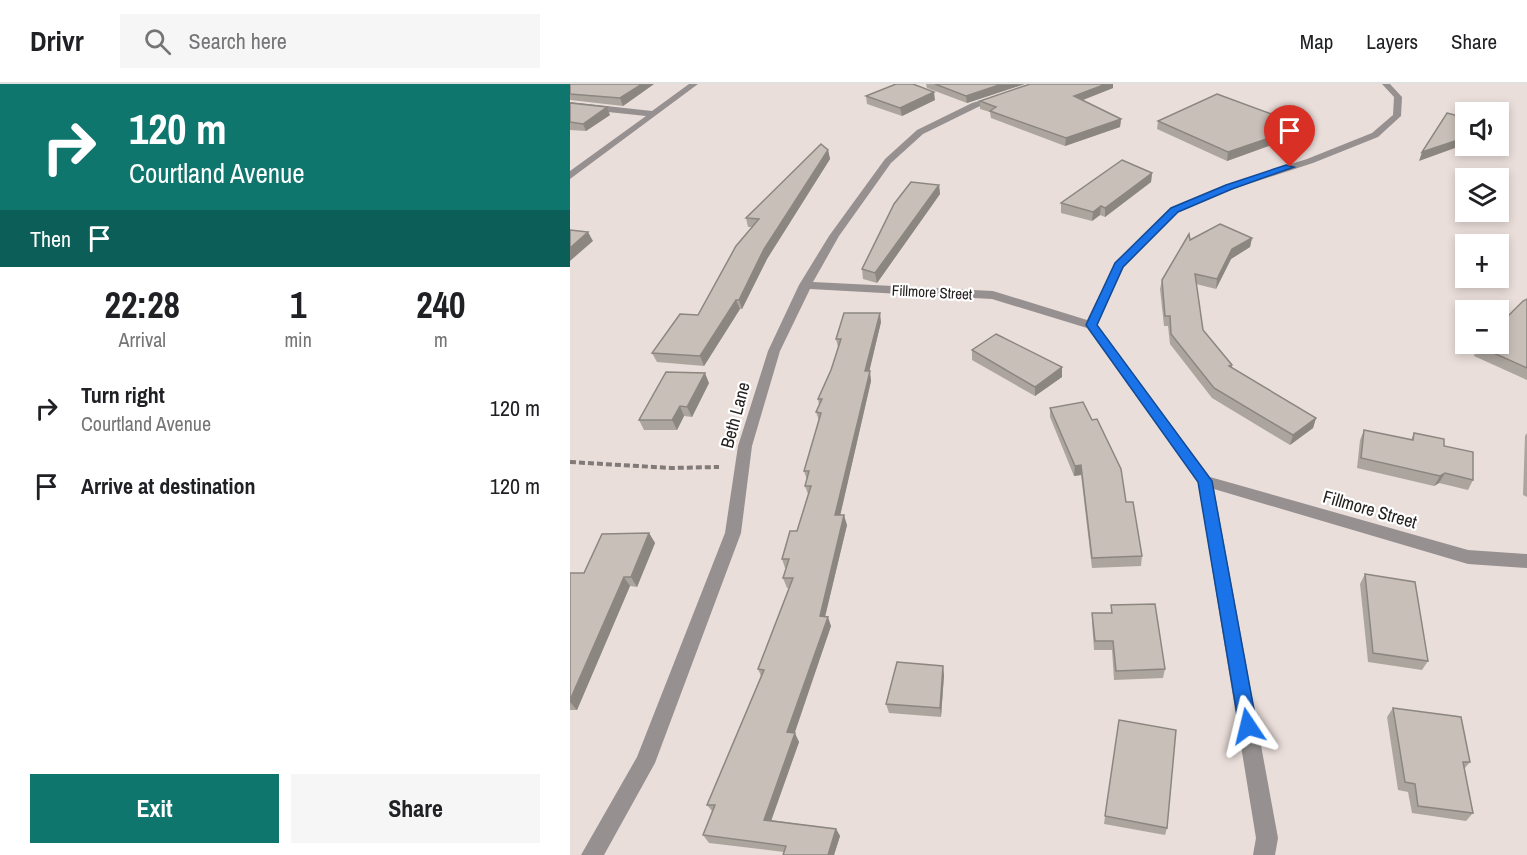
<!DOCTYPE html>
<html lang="en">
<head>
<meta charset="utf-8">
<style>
	:root { --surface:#fff; --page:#f6f6f6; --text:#202124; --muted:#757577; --line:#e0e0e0; --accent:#0f766e }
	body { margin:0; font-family:"Archivo Narrow",sans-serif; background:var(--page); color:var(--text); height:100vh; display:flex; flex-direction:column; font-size:22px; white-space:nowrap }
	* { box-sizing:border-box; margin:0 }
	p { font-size:20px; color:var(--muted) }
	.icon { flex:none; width:33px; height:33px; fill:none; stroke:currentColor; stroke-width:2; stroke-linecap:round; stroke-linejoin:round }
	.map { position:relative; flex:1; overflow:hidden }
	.details { display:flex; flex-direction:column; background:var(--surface); width:570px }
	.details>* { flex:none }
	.banner { background:#0f766e; color:#fff; overflow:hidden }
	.controls { position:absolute; left:885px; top:18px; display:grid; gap:12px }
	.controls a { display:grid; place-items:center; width:54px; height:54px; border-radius:0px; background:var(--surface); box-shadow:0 3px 9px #0003; font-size:30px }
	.pin { position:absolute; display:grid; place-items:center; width:51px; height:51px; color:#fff; margin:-62px -26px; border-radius:50% 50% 50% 0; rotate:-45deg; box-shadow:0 0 6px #0007 }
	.pin .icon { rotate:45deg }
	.me { position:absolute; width:66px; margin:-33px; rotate:350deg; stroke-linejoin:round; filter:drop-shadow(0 0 4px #0008) }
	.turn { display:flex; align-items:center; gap:21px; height:126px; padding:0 30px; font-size:27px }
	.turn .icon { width:78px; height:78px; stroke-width:2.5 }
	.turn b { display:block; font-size:42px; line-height:51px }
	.then { display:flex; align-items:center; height:57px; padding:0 30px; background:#0003; gap:12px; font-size:22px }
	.eta { display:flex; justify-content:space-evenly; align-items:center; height:102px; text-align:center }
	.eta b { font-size:36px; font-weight:800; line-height:42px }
	.action { display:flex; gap:12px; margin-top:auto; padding:12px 30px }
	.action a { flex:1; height:69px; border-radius:0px; background:var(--accent); color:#fff; font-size:24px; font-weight:800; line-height:69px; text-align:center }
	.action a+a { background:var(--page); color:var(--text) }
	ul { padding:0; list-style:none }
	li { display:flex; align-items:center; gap:18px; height:78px; padding:0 30px }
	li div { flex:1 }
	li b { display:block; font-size:22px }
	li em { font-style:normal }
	header { display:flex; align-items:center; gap:36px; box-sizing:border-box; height:84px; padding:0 30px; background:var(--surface); border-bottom:2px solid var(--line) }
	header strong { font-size:28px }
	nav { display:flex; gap:33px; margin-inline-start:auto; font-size:21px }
	.search { width:420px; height:54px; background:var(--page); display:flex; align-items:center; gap:15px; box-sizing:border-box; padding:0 21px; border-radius:0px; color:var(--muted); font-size:22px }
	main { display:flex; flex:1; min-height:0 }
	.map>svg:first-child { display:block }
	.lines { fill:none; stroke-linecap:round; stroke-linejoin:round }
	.path { stroke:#827a78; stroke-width:4; stroke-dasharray:6 3; stroke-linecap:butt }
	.minor { fill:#969090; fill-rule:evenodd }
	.wall { fill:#aca59e }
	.shaded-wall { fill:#8c8681 }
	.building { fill:#c8c0b8; stroke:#8c8681; stroke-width:1.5 }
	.route { fill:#1a73e8; stroke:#114b97; stroke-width:1.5 }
	.labels { text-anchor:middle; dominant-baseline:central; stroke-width:4.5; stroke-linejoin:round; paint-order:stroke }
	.far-street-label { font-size:15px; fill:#252120; stroke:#fff }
	.street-label { font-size:18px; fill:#252120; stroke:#fff }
</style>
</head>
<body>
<header>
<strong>Drivr</strong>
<div class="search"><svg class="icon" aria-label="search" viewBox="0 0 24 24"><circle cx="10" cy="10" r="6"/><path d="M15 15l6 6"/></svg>Search here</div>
<nav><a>Map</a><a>Layers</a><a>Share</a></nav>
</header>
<main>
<section class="details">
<div class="banner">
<div class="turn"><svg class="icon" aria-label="right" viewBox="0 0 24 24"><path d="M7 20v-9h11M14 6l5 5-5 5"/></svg><div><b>120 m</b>Courtland Avenue</div></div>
<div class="then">Then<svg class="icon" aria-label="arrive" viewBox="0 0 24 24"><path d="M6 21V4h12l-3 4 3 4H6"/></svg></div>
</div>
<div class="eta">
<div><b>22:28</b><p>Arrival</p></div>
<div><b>1</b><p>min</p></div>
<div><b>240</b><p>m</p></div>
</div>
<ul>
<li><svg class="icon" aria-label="right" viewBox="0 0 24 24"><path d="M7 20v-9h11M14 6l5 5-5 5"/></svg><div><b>Turn right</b><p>Courtland Avenue</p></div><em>120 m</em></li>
<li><svg class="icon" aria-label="arrive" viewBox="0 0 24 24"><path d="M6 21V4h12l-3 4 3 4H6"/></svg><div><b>Arrive at destination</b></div><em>120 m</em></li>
</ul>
<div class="action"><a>Exit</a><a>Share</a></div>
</section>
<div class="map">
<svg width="957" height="771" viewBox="0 0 957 771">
	<rect width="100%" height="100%" fill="#eadeda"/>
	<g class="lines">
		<path class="path" d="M0,378L101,384L149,383"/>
		<g class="minor">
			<path d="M119,0H128L0,95V87L76,32L0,24V18L82,27Z"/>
			<path d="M812,0H820L832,13L831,32L808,53L743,79L663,105L608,128L554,183L527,241L640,393L898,466L957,470V484L898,480L644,405L708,754L705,771H683L686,754L628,398L517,244L422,215L240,205L210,267L182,362L171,449L85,679L34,771H11L67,673L155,449L168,362L198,267L229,201L259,152L315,75L347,46L402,19L429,11L433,14L408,23L353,50L321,79L269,152L243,198L423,207L517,236L545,180L600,124L655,101L737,75L802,49L823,31L824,13Z"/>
		</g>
	</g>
	<g class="wall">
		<path d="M0,0H84L53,22L0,16Z"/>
		<path d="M356,0H455L397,19L357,4Z"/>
		<path d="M543,4L512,16L551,35L550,43L495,62L421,34L420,28L410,25V17Z"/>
		<path d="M296,12L365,16L332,32L297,20Z"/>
		<path d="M0,19L40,31L16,47L0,46Z"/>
		<path d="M588,37L734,42L732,50L657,77L587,45Z"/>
		<path d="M258,66L260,75L197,175L172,225H170L134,282L87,278L82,269L128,231L182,143H178L176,134Z"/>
		<path d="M582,89L581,98L535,133L530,131L522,137L491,129V119Z"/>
		<path d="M369,101L370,110L307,199L293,195L292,185Z"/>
		<path d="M682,154L680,163L661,175L646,205L626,200L633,246L662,281V284L746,334L743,344L720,361L642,314L600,260L598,242H594L590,205L592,196L620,156Z"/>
		<path d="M957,215V296L904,272L908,262Z"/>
		<path d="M311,238L299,287L301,297L270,431L277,441L255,533L261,542L224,649L229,658L201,736L266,745L270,752L264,771H213L214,768L139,759L133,751L142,727L137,721L191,592L188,585L220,504H217L213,494L216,484H215L212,475L227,447L238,410L235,402L237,396L234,387L249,337L246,328L249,321L248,315L261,286L268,263L266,255Z"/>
		<path d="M402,266L492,293L465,312L402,276Z"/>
		<path d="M139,299L122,333L114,332L107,346H74L69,336Z"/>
		<path d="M480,324L556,418L572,472L571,482L522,484L511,391L504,392L480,333Z"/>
		<path d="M794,346L841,356L844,349L874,362L903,396L898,406L869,399L864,402L787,384L790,356Z"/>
		<path d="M957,349V413L953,411L955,352Z"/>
		<path d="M79,449L85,459L67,503L60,502L7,626H0V489H14Z"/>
		<path d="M795,490L858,577L852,586L798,578L790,500Z"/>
		<path d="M541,521L595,585L593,594L544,596L542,566H524L522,538V529H541Z"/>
		<path d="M374,591L371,633L319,629L316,620Z"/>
		<path d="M823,624L900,678L894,685L903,729L896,737L842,729L838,708L828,706L817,633Z"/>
		<path d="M549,636L597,744L595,751L534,740Z"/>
	</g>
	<g class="shaded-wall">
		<path d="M72,0H84L53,22L50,14Z"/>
		<path d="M432,0H455L397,19L396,12Z"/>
		<path d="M536,0H543V4L503,20L504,12Z"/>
		<path d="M364,8L365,16L332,32L330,24Z"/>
		<path d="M37,23L40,31L16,47L13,40Z"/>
		<path d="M551,35L550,43L495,62L496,54Z"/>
		<path d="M734,42L732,50L657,77L658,68Z"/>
		<path d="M896,44V47L885,64L849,77L852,68Z"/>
		<path d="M258,66L260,75L197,175L172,225L169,216L194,165Z"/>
		<path d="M582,89L581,98L535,133V124Z"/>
		<path d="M369,101L370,110L307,199L305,189Z"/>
		<path d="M531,122L530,131L522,137L523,128Z"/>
		<path d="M18,148L23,157L0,177V164Z"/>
		<path d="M682,154L680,163L661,175L646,205L647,195L662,165Z"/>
		<path d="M166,216L170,225L134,282L130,272Z"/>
		<path d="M310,229L311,238L297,297L295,287Z"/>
		<path d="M492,283V293L465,312V303Z"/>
		<path d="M300,287L301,297L268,441L265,431Z"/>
		<path d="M135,289L139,299L122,333L117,323Z"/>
		<path d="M110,322L114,332L107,346L102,336Z"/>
		<path d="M746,334L743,344L720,361L723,351Z"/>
		<path d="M511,381V391L504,392L505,382Z"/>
		<path d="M875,389L869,399L864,402L870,392Z"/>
		<path d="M274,431L277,441L253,541L250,532Z"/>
		<path d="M79,449L85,459L67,503L61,493Z"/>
		<path d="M54,493L60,502L7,626L0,618V616Z"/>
		<path d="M258,533L261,542L222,657L217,648Z"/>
		<path d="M373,582L374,591L371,633L370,624Z"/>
		<path d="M225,649L229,658L199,743L194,736Z"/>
		<path d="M266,745L270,752L264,771H258Z"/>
	</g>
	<g class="building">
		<path d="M0,0H72L50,14L0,10Z"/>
		<path d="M326,0H343L364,8L330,24L296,12Z"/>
		<path d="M365,0H432L396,12Z"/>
		<path d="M460,0H536L504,12L551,35L496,54L420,27L426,23L410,17Z"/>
		<path d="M647,10L734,42L658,68L588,37Z"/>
		<path d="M0,19L37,23L13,40L0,38Z"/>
		<path d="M877,29L896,34V44L888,56L852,68Z"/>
		<path d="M251,60L258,66L194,165L169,216H166L130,272L82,269L110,230L128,231L166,162L189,135L176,134Z"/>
		<path d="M552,76L582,89L535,124L531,122L523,128L491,119Z"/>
		<path d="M341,98L369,101L305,189L292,185L324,120Z"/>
		<path d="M650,140L682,154L662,165L647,195L625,190L633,246L662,281L659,282L746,334L723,351L644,304L601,250L600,232H595L592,196L619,150L620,156Z"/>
		<path d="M0,146L18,148L0,164Z"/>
		<path d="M957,215V284L908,262L911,260H928V242L953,217Z"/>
		<path d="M274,229H310L295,287H300L265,431H274L250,532L258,533L217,648L225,649L194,736L266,745L258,771H213L216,762L133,751L145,721H137L194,586L188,585L223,494H213L219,475H212L220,447H227L241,402H235L239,387H234L251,329L246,328L252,315H248L261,286L271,255H266Z"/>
		<path d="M426,250L492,283L465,303L402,266Z"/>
		<path d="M96,288L135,289L117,323L110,322L102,336H69Z"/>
		<path d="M513,318L522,336L527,335L551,385L556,418H563L572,472L522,474L511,381L505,382L480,324Z"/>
		<path d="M794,346L843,356L844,349L874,355V362L903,368V396L875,389L870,392L791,374Z"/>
		<path d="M79,449L61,493H54L0,616V489H14L32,450Z"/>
		<path d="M795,490L845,498L858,577L803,569Z"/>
		<path d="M585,520L595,585L546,587L543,557H525L522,529H542L541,521Z"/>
		<path d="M327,578L373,582L370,624L316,620Z"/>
		<path d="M823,624L891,633L900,678H893L903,729L848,722L845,700L835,698Z"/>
		<path d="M549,636L606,646L597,744L535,732Z"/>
	</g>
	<path class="route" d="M716,81L724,83L662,105L608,128L553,183L527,241L642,397L687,642L684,648L678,651L671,648L669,642L628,398L516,241L545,179L601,124L656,101Z"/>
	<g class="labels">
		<g class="far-street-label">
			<text transform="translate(362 208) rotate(3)">Fillmore Street</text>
		</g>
		<g class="street-label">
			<text transform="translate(165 331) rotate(-75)">Beth Lane</text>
			<text transform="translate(800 425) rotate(16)">Fillmore Street</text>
		</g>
	</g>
</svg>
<div class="controls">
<a><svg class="icon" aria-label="sound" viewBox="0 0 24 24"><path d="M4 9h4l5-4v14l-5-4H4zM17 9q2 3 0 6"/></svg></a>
<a><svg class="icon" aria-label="layers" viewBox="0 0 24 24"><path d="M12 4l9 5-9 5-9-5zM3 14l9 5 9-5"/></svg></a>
<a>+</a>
<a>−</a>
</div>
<div class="pin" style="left:720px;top:83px;background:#d93025"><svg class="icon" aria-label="arrive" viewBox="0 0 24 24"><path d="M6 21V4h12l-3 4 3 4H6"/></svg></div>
<svg class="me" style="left:678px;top:642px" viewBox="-20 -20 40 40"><path d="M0-17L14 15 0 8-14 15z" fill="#1a73e8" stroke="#fff" stroke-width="4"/></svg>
</div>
</main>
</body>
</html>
